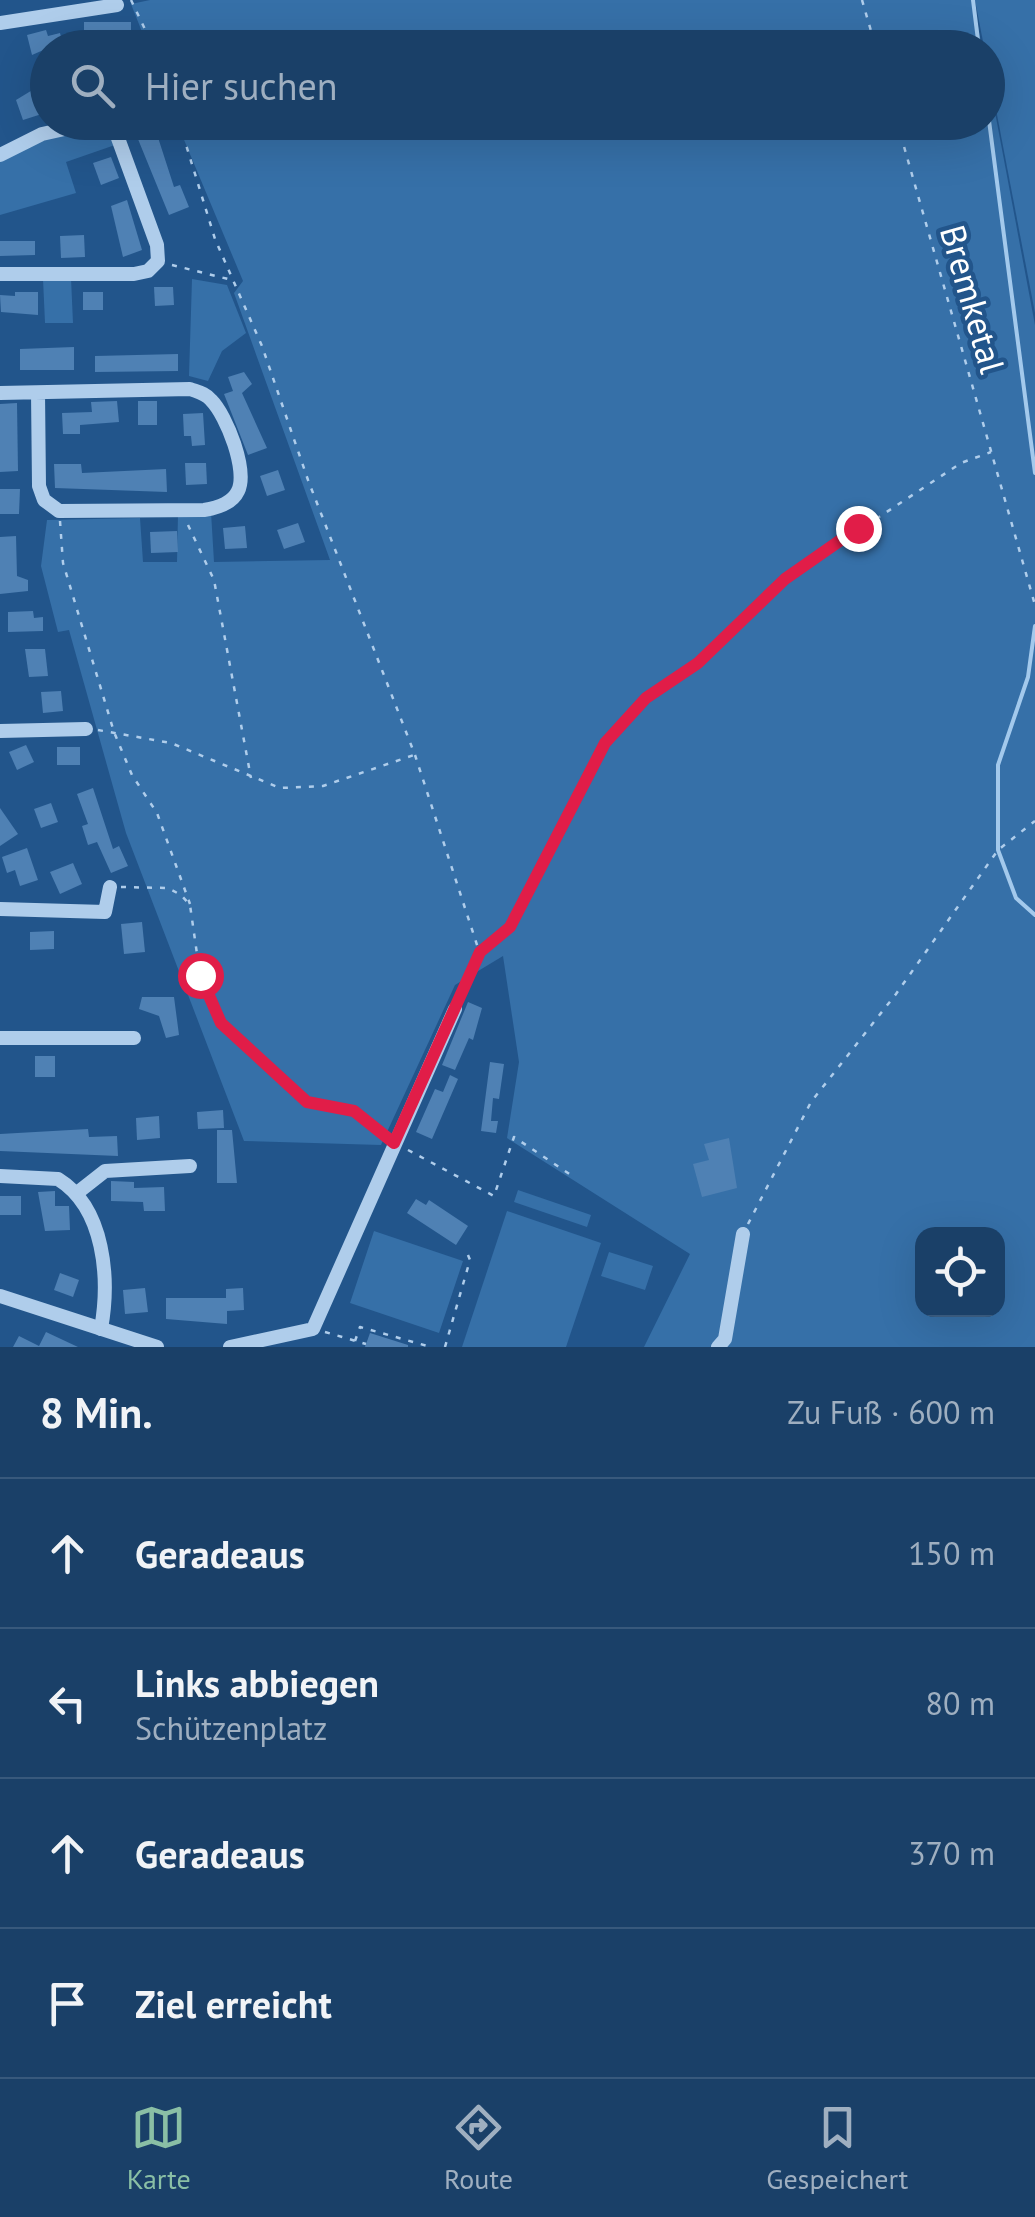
<!DOCTYPE html>
<html lang="de">
<head>
<meta charset="utf-8">
<style>
	:root { --surface:#1a4068; --page:#274b71; --text:#f1f3f6; --muted:#9fafc0; --line:#38597c; --accent:#8abfa5 }
	body { margin:0; font-family:"PT Sans",sans-serif; background:var(--page); color:var(--text) }
	.controls { position:absolute; right:30px; bottom:30px; display:grid; overflow:hidden; border-radius:20px; box-shadow:0 10px 40px #0002 }
	.controls button { width:90px; height:90px; display:grid; place-items:center; padding:0; border:0; border-bottom:2px solid var(--line); background:var(--surface); color:var(--text); font:50px sans-serif }
	.stop { position:absolute; width:30px; height:30px; margin:-22px; border:8px solid #e11d48; border-radius:50%; background:#fff }
	.stop.end { background:#e11d48; border-color:#fff; box-shadow:0 2px 10px #0008 }
	.list { margin:0; padding:0; list-style:none }
	h2 { display:flex; justify-content:space-between; align-items:center; height:130px; margin:0; padding:0 40px; font-size:42px }
	h2 small { font-size:32px; font-weight:400; color:var(--muted) }
	.list li { display:grid; grid-template-columns:65px 1fr auto; gap:30px; align-items:center; box-sizing:border-box; height:150px; padding:0 40px; border-top:2px solid var(--line) }
	.list b { display:block; font-size:38px; white-space:nowrap }
	.list p { margin:0; font-size:32px; white-space:nowrap; color:var(--muted) }
	.list em { font-size:32px; font-style:normal; color:var(--muted) }
	.icon { flex:none; width:55px; height:55px; fill:none; stroke:currentColor; stroke-width:2; stroke-linecap:round; stroke-linejoin:round }
	.map { position:relative; flex:none; width:1035px; height:1347px; overflow:hidden }
	.search { position:absolute; background:var(--surface); box-shadow:0 10px 40px #0002; left:30px; right:30px; top:30px; height:110px; display:flex; align-items:center; gap:25px; box-sizing:border-box; padding:0 35px; border-radius:55px; color:var(--muted); font-size:38px }
	.sheet { height:730px; background:var(--surface) }
	nav { display:flex; justify-content:space-around; align-items:center; box-sizing:border-box; height:140px; border-top:2px solid var(--line); background:var(--surface); font-size:28px; color:var(--muted) }
	nav a { display:grid; justify-items:center; gap:5px }
	nav .on { color:var(--accent) }
	.map>svg:first-child { display:block }
	.green { fill:#3670a8; fill-rule:evenodd }
	.lines { fill:none; stroke-linecap:round; stroke-linejoin:round }
	.stream { stroke:#a3c9ec; stroke-width:4 }
	.building { fill:#4f81b4 }
	.path { stroke:#afcdeb; stroke-width:2.5; stroke-dasharray:5 8; stroke-linecap:butt }
	.minor { stroke:#afcdeb; stroke-width:14 }
	.route { stroke:#e11d48; stroke-width:12 }
	.labels { text-anchor:middle; dominant-baseline:central; stroke-width:9; stroke-linejoin:round; paint-order:stroke }
	.street-label { font-size:35px; fill:#fff; stroke:#22558b }
</style>
</head>
<body>
<div class="map">
<svg width="1035" height="1347" viewBox="0 0 1035 1347">
	<rect width="100%" height="100%" fill="#22558b"/>
	<g class="green">
		<path d="M150,0H973L982,47H148L131,4Z"/>
		<path d="M975,0H1035V313Z"/>
		<path d="M988,75L1035,325V1347H644L690,1254L507,1138L519,1062L503,956L455,985L381,1145L244,1141L126,833L69,630L58,632L41,566L47,520L140,518L143,562H177L178,514L211,512L214,562L330,560L234,293L243,281L177,123L988,122ZM922,1234H998V1310H922Z"/>
		<path d="M100,126L109,130L115,145L66,162L76,193L0,215V160L48,138Z"/>
		<path d="M71,278L73,323H45L43,279Z"/>
		<path d="M192,279L227,285L246,333L222,351L208,381L189,376Z"/>
		<path d="M518,1190L591,1215L587,1227L514,1202Z"/>
		<path d="M507,1211L601,1243L566,1347H462Z"/>
		<path d="M374,1231L463,1261L439,1333L350,1303Z"/>
		<path d="M609,1252L653,1266L645,1290L601,1276Z"/>
	</g>
	<g class="lines">
		<g class="stream">
			<path d="M973,0L979,48"/>
			<path d="M988,113L1035,473"/>
			<path d="M1035,626L1028,677L998,765V850L1016,898L1035,915"/>
		</g>
	</g>
	<g class="building">
		<path d="M84,22H131V34H116V42H84Z"/>
		<path d="M46,30L48,36L60,33L64,48H48L32,55L27,35Z"/>
		<path d="M39,86L48,112L23,120L16,100Z"/>
		<path d="M131,122H153L174,187L180,185L189,207L169,215Z"/>
		<path d="M111,157L119,178L101,185L93,163Z"/>
		<path d="M127,200L142,250L123,257L111,206Z"/>
		<path d="M84,235L85,257L61,258L60,236Z"/>
		<path d="M0,241H35V255L0,256Z"/>
		<path d="M154,287H173L174,305L155,306Z"/>
		<path d="M15,292H38V315L1,312L0,295L15,296Z"/>
		<rect x="83" y="292" width="20" height="18"/>
		<path d="M74,347V370H20V349Z"/>
		<path d="M178,354V371L95,372V356Z"/>
		<path d="M244,372L252,384L242,393L267,448L248,455L224,394L233,391L228,377Z"/>
		<path d="M117,401L119,422L80,425V434H63L62,413L92,412L91,402Z"/>
		<rect x="138" y="401" width="19" height="24"/>
		<path d="M17,403L18,471L0,472V404Z"/>
		<path d="M203,413L205,445L192,446L191,436H184L183,414Z"/>
		<path d="M185,463H206L207,484L186,485Z"/>
		<path d="M54,464H81L82,473L166,469L167,492L55,488Z"/>
		<path d="M278,470L285,490L267,496L260,476Z"/>
		<path d="M0,489H20L19,514H0Z"/>
		<path d="M298,523L305,542L284,549L277,530Z"/>
		<path d="M245,526L247,548L225,549L223,528Z"/>
		<path d="M177,531L178,552L151,553L150,532Z"/>
		<path d="M16,536L17,576L28,580V591L0,594V537Z"/>
		<path d="M33,611L34,618L43,617V631L8,632V612Z"/>
		<path d="M25,649H45L48,676L29,677Z"/>
		<path d="M61,691L63,711L43,713L41,692Z"/>
		<path d="M26,745L34,762L17,770L9,752Z"/>
		<rect x="57" y="747" width="23" height="18"/>
		<path d="M93,788L113,849L119,846L128,866L111,873L97,842L88,845L82,826L88,824L77,794Z"/>
		<path d="M51,803L58,822L41,828L34,809Z"/>
		<path d="M0,808L18,834L0,846Z"/>
		<path d="M27,848L38,880L20,886L15,870L7,873L2,857Z"/>
		<path d="M73,863L82,884L60,894L50,872Z"/>
		<path d="M142,922L145,952L124,954L121,924Z"/>
		<path d="M54,931V949L30,950V932Z"/>
		<path d="M142,997H174L179,1035L166,1038L159,1016L139,1009Z"/>
		<path d="M468,1002L482,1008L473,1040L469,1038L455,1070L442,1065Z"/>
		<rect x="35" y="1056" width="20" height="21"/>
		<path d="M490,1062L504,1064L499,1099L493,1098L491,1121H498L496,1133L481,1131Z"/>
		<path d="M450,1075L458,1079L432,1139L416,1132L435,1089L443,1092Z"/>
		<path d="M223,1110L224,1128L198,1129L197,1112Z"/>
		<path d="M159,1116L160,1138L137,1140L136,1118Z"/>
		<path d="M88,1129L89,1137L117,1136L118,1156L0,1151V1134Z"/>
		<path d="M217,1130H232L237,1183H217Z"/>
		<path d="M729,1138L737,1188L702,1197L693,1164L709,1160L704,1144Z"/>
		<path d="M111,1181L134,1182V1188L164,1187L165,1211H144L143,1202L111,1201Z"/>
		<path d="M55,1191V1206H69L70,1230L45,1231L38,1192Z"/>
		<rect x="0" y="1196" width="21" height="19"/>
		<path d="M416,1199L426,1205L429,1200L468,1226L456,1245L407,1213Z"/>
		<path d="M60,1273L79,1280L73,1297L54,1290Z"/>
		<path d="M145,1288L148,1312L125,1314L123,1290Z"/>
		<path d="M243,1288L244,1310L227,1311V1324L166,1319V1298H226V1289Z"/>
		<path d="M46,1332L78,1347H13L19,1336L39,1346Z"/>
		<path d="M370,1333L408,1345V1347H365Z"/>
	</g>
	<g class="lines">
		<g class="path">
			<path d="M131,0L154,48"/>
			<path d="M862,0L876,48"/>
			<path d="M179,122L215,239L262,346L308,480L415,755L479,951"/>
			<path d="M897,122L1035,605"/>
			<path d="M172,265L232,280"/>
			<path d="M60,521L63,563L114,732L132,775L157,813L190,904"/>
			<path d="M188,525L214,580L251,778"/>
			<path d="M98,730L171,743L280,788L323,786L414,755"/>
			<path d="M121,887L168,888L181,895L190,905L200,975L221,1023L307,1102L355,1111L385,1135"/>
			<path d="M461,998L479,951L510,927L605,743L645,699L698,663L785,579L961,463L991,452"/>
			<path d="M408,1150L494,1196L514,1137L571,1175"/>
			<path d="M748,1224L811,1102L896,994L998,850L1035,821"/>
			<path d="M325,1332L366,1344"/>
			<path d="M355,1341L360,1327L431,1347"/>
			<path d="M445,1347L470,1260L466,1250"/>
		</g>
		<g class="minor">
			<path d="M0,23L117,5"/>
			<path d="M0,155L42,134L96,122"/>
			<path d="M0,274H134L148,271L158,261L157,245L115,130L106,122"/>
			<path d="M0,393L190,389C198,392 205,393 211,400C227,416 248,471 238,491C232,504 217,508 204,510L59,511L44,500L39,486L38,393"/>
			<path d="M0,731L86,729"/>
			<path d="M0,909L105,912L110,887"/>
			<path d="M0,1038H134"/>
			<path d="M0,1176L58,1179C105,1208 110,1279 101,1329"/>
			<path d="M77,1193L105,1171L190,1166"/>
			<path d="M0,1296L157,1347"/>
			<path d="M230,1347L313,1329L455,1009"/>
			<path d="M718,1347L725,1339L743,1234"/>
		</g>
	</g>
	<g class="lines">
		<path class="route" d="M200,975L221,1023L307,1102L354,1111L394,1143L480,952L510,927L605,743L646,698L698,663L785,579L858,528"/>
	</g>
	<g class="labels">
		<g class="street-label">
			<text transform="translate(973 299) rotate(74)">Bremketal</text>
		</g>
	</g>
</svg>
<div class="controls">
<button><svg class="icon" aria-label="locate" viewBox="0 0 24 24"><circle cx="12" cy="12" r="6"/><path d="M12 2v4M12 18v4M2 12h4M18 12h4"/></svg></button>
</div>
<div class="stop" style="left:200px;top:975px"></div>
<div class="stop end" style="left:858px;top:528px"></div>
<div class="search"><svg class="icon" aria-label="search" viewBox="0 0 24 24"><circle cx="10" cy="10" r="6"/><path d="M15 15l6 6"/></svg>Hier suchen</div>
</div>
<section class="sheet">
<h2>8 Min.<small>Zu Fuß · 600 m</small></h2>
<ul class="list">
<li><svg class="icon" aria-label="ahead" viewBox="0 0 24 24"><path d="M12 20V5M6 11l6-6 6 6"/></svg><div><b>Geradeaus</b></div><em>150 m</em></li>
<li><svg class="icon" aria-label="left" viewBox="0 0 24 24"><path d="M17 20v-9H6M10 6l-5 5 5 5"/></svg><div><b>Links abbiegen</b><p>Schützenplatz</p></div><em>80 m</em></li>
<li><svg class="icon" aria-label="ahead" viewBox="0 0 24 24"><path d="M12 20V5M6 11l6-6 6 6"/></svg><div><b>Geradeaus</b></div><em>370 m</em></li>
<li><svg class="icon" aria-label="arrive" viewBox="0 0 24 24"><path d="M6 21V4h12l-3 4 3 4H6"/></svg><div><b>Ziel erreicht</b></div></li>
</ul>
</section>
<nav>
<a class="on"><svg class="icon" aria-label="map" viewBox="0 0 24 24"><path d="M3 6l6-2 6 2 6-2v14l-6 2-6-2-6 2zM9 4v14M15 6v14"/></svg>Karte</a>
<a><svg class="icon" aria-label="directions" viewBox="0 0 24 24"><path d="M12 3l9 9-9 9-9-9zM9 14v-3h6M13 9l2 2-2 2"/></svg>Route</a>
<a><svg class="icon" aria-label="saved" viewBox="0 0 24 24"><path d="M7 4h10v16l-5-4-5 4z"/></svg>Gespeichert</a>
</nav>
</body>
</html>
